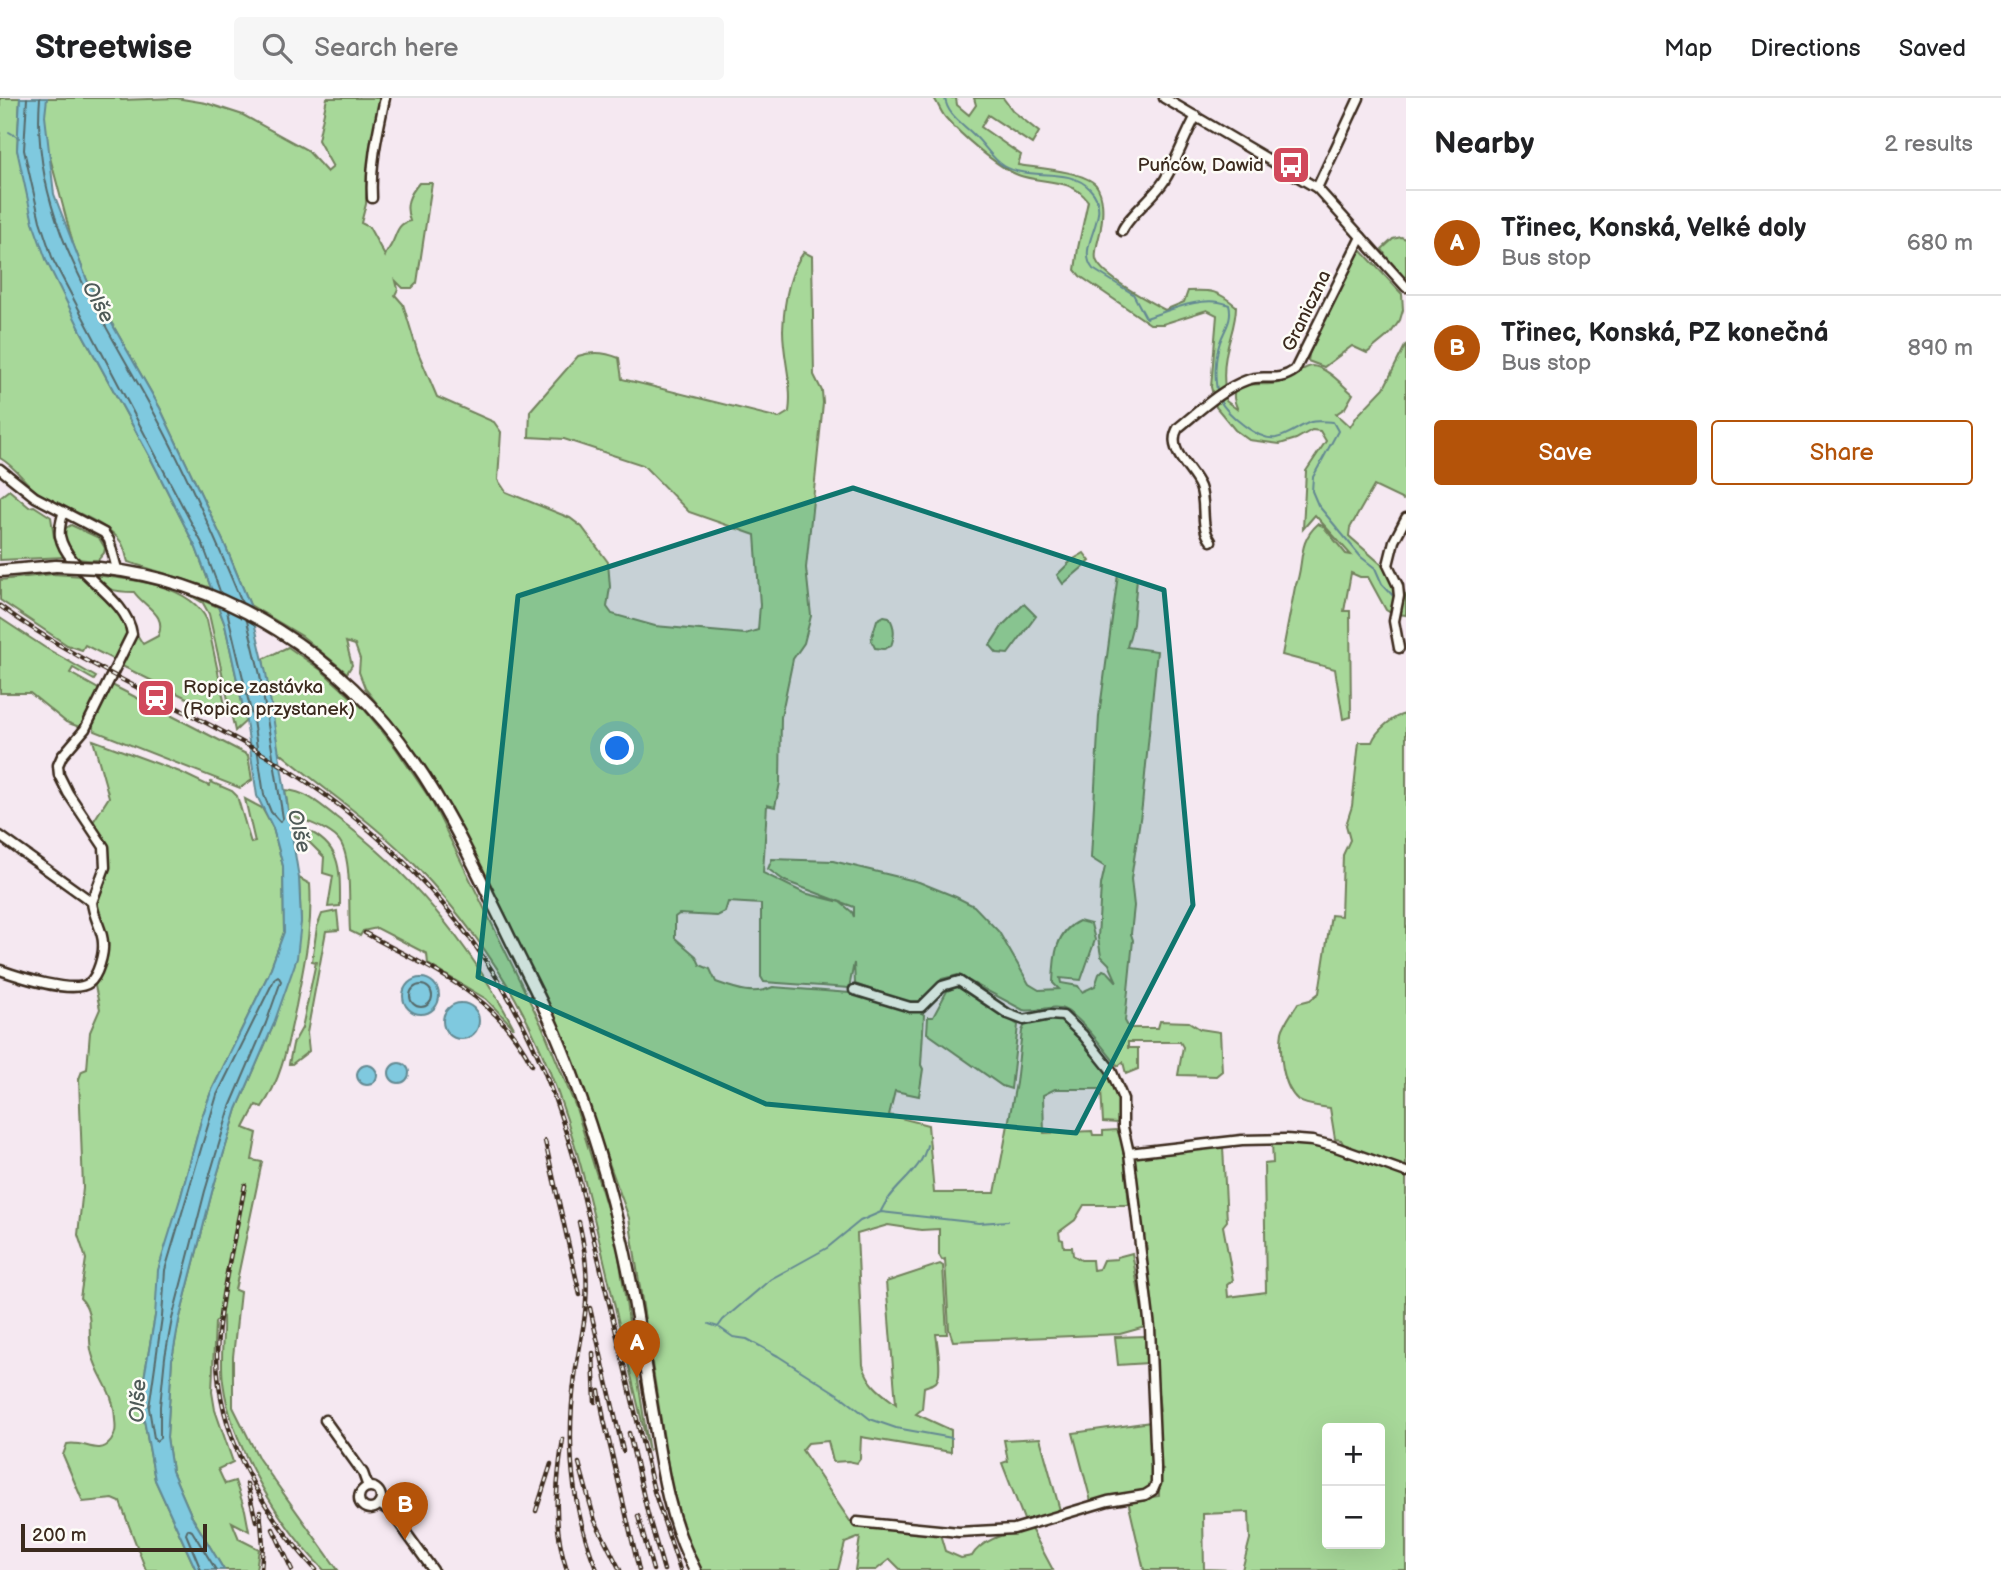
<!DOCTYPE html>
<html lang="en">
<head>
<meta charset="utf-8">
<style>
	:root { --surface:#fff; --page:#f6f6f6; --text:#202124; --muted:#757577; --line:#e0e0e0; --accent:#b45309 }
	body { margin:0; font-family:"Balsamiq Sans",sans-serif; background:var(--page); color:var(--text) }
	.controls { position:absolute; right:21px; bottom:21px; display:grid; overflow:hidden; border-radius:7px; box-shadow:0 7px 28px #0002 }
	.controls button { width:63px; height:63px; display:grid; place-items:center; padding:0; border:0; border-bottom:2px solid var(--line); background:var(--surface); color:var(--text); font:35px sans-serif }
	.scale { position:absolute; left:21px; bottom:18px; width:186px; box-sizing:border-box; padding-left:7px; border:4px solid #3b2a1e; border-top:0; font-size:19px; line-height:24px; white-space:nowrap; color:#3b2a1e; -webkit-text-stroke:5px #fdfcf7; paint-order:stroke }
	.you { position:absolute; left:618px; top:651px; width:24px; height:24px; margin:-18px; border:5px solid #fff; border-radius:50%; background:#1a73e8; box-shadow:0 0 0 10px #1a73e833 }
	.badge { display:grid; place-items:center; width:46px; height:46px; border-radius:50%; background:var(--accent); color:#fff; font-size:23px; font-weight:700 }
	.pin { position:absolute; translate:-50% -58px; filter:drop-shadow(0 2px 4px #0008) }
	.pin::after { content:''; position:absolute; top:37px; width:24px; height:21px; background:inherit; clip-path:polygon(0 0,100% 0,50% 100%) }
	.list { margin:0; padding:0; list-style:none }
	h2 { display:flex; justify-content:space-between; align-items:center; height:91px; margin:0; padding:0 28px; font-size:30px }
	h2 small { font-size:23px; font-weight:400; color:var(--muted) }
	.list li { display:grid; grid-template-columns:46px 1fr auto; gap:21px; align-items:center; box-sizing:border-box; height:105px; padding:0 28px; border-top:2px solid var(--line) }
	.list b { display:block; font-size:26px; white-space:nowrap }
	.list p { margin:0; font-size:23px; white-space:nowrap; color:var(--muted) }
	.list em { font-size:23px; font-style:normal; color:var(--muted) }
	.actions { display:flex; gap:14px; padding:21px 28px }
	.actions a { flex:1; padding:16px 0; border:2px solid var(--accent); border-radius:7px; text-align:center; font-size:24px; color:var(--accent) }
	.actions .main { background:var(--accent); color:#fff }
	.icon { flex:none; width:38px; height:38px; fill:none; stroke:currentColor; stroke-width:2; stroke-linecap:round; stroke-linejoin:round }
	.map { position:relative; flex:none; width:1406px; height:1472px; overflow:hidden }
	header { display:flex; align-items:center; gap:42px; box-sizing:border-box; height:98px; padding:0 35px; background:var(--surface); border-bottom:2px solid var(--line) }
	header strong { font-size:33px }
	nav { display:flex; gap:38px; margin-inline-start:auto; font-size:24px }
	.search { width:490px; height:63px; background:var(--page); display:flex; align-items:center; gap:18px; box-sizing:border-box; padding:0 24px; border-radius:7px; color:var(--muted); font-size:26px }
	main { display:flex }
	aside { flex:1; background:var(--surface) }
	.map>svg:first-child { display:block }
	.green { fill:#a7d899; stroke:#71815c; stroke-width:2; fill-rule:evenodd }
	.water { fill:#7fc9df; stroke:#648992; stroke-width:2 }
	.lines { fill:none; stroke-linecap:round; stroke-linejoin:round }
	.shore { stroke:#566a6b; stroke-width:2 }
	.stream { stroke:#648992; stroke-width:2 }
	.minor-casing { stroke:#3b2a1e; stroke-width:13 }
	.major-casing { stroke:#3b2a1e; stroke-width:15 }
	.minor { stroke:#fdfcf7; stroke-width:8 }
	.major { stroke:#fdfcf7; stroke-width:10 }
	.rail-casing { stroke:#3b2a1e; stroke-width:4.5 }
	.rail { stroke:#fdfcf7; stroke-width:2; stroke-dasharray:5; stroke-linecap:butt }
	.major-bridge-casing { stroke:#3b2a1e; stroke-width:15; stroke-linecap:butt }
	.major-bridge { stroke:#fdfcf7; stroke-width:10 }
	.marked { fill:#0f766e; fill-opacity:0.2; stroke:#0f766e; stroke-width:5; stroke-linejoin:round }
	.labels { text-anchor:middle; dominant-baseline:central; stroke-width:5; stroke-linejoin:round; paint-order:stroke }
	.poi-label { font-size:19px; fill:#3b2a1e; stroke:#fdfcf7; text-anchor:end }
	.street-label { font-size:19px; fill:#3b2a1e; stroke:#fdfcf7 }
	.water-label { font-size:21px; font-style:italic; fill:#4f5a58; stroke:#fdfcf7 }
</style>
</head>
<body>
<header>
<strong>Streetwise</strong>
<div class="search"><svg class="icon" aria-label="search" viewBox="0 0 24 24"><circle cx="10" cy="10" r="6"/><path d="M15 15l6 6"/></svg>Search here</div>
<nav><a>Map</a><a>Directions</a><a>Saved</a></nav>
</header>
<main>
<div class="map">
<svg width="1406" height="1472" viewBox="0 0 1406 1472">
	<rect width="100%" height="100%" fill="#f5e8f1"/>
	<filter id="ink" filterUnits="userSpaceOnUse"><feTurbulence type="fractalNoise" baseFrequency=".0143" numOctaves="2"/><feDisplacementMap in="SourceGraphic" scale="14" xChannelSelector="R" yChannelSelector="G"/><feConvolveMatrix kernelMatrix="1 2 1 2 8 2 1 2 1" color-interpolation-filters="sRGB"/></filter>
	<g filter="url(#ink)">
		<g class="green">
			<path d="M0,0H20L17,52L81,233L151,361L196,450L211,490L128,464C126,458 125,450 121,444C106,422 60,410 36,393C23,383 17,370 0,360Z"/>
			<path d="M42,0H120L121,2L176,0L206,5L243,17L307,52L327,74L333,69L318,42L327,0H381L367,78L366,106L361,125L369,129L385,158C386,154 389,151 391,147C397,137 396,126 410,123C404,107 409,97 419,85H432L417,185L412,190H403L396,183L398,191L395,197L403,206L417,252L437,299L494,324L501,334L498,382L506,394L570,420L582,429L608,464L610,489L607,509L612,516L655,528L745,536L758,532L760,507L755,437L689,414L643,367L564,341L529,339L530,313L578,258C592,253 605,254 619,260L622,281L779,320L789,314C793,286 783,260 783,232C784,206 788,175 804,154L812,158L814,277L822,293L823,305L806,470L811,518L804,545L793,561L781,619L780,685L775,709L767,707L763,775L804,795L840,804L852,814L854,819V809L785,783L768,771L772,761L833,763L919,784L956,799L974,808L999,834L1029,886L1039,892L1059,891L1053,885C1054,862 1054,834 1079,823L1091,826L1095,842L1081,882L1060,880L1061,885L1078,888L1082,894L1095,888L1099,876L1103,872L1108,874L1117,884L1109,866L1101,858L1098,840L1101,787L1105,769L1091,760L1099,618L1118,476L1137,480L1133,526L1127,549L1157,553L1142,708L1131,781L1134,808L1131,836L1133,842L1125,923L1129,930H1158L1160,923L1189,924L1200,931L1220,934L1222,973L1216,978L1178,977L1183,949L1180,944H1128V950H1138V971L1126,976L1123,964L1118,968C1106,954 1078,914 1060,910C1048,907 1036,915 1023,912L958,877L942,881L920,903H902L855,886L854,865L849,890L764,884L761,879V806L728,804L725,814L717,818L679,816L675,819V840L696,858L700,867L710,871L716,884C736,891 753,898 773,889L850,895L921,914L924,917L921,967L923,971L919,998L895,993L889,1017L928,1027L934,1095H995L1016,985L1022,933L1026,924L1056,919L1070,926L1107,970L1119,995L1120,1023L1118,1025L1103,1024L1101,991H1055L1043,997L1044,1035L1092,1033L1093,1037H1103V1033L1117,1032L1123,1047L1129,1107H1084L1075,1122L1059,1134L1060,1141L1063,1142L1064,1149H1072L1073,1157L1081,1162H1092L1093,1172L1099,1171L1103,1162L1117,1161V1159L1132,1155L1145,1229L1120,1236L953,1243L949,1231L945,1161L942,1162L939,1157V1131L921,1132L888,1127L857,1136L863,1267C869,1287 880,1294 896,1306L886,1184L940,1166L943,1168L947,1236H936C937,1245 943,1277 936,1284C933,1287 928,1287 924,1289L922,1311L916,1316L951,1332V1354L861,1339L860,1361L857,1365L848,1363L833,1364L828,1343L808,1345L802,1352L850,1423L857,1428L940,1436L945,1453L961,1460L972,1458C982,1440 1011,1435 1030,1429L1053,1472H901L890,1461L876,1472H855L860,1439L845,1445L838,1472H700L675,1411L629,1120L570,958L508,822L456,722L411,649L365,590L359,574L360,561L355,547L346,544L352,567L347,575L302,538L250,507L225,447L160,310L87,182L73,146L39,18Z"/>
			<path d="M934,0H956L957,7L969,17L976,7L974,0H1003L1013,13L1039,34L1032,46L988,17L981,29L1021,57L1018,67C1037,70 1084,73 1096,87C1104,97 1103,117 1101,129C1100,139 1094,152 1096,161C1100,177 1150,204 1165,212L1184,204L1188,193C1211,192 1217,192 1236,208C1236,226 1229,240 1226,257C1223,272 1224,288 1226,303L1238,312C1221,276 1260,290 1278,285C1288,282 1305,268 1312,268C1327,269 1342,287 1353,296L1345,310L1336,316L1350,329L1357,318L1384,290L1406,246V397L1403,402L1374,388L1350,430L1349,438L1381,466L1393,484L1406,498V517L1391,515L1386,512L1368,479H1360L1351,475L1344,513H1350L1351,619L1343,621L1335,571L1282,557L1295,489C1305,468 1296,445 1318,426L1323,428L1346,456L1351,457L1315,417L1303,431L1306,373L1326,343L1320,333L1312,332L1296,341L1280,346L1249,342L1235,332L1216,309L1211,289L1217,217L1207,212L1163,226H1150L1080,178L1075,172L1078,150L1088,103C1071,79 1042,86 1018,77C997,69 960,36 945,19C941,14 938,6 934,0Z"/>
			<path d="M1401,139L1406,141V182L1387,160L1382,151L1393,141Z"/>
			<path d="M1361,152L1402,196L1403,212L1400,222L1390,236L1367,255L1352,248L1324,269L1308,263L1311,245L1356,155Z"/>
			<path d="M9,392L29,409L34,408L51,419L54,439L66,459L0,462V399Z"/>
			<path d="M71,427L99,440L105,450L104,455L98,462C93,462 85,463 80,461C70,457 64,441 64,431Z"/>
			<path d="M1084,455L1090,463L1063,486L1057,477L1072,462Z"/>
			<path d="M53,476L83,478C98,496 121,511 128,534L114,562L85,547L82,552L67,547L0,502V482Z"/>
			<path d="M92,477C128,481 189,485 207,522L226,612L221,617L120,567L134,532L143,546L158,538C168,516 144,509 134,494C112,494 108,492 92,477Z"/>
			<path d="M188,496L218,509L225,527L246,623L235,633L209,516L203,505Z"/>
			<path d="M1024,506L1036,518L1008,556L997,555L990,547L1003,527Z"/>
			<path d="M884,518L889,519C895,529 895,537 891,548L884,551L875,550L871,542L877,522Z"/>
			<path d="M0,520L44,549L96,579L94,582L73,570L70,575L100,592L82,630L66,624L30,595H0Z"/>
			<path d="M288,549L321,572L364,611L395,649L432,704L543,930L575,1007L616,1139L649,1354C633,1288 618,1223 603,1158C586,1085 569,1014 538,946C509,880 465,820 416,768C374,724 324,692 278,653L263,561Z"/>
			<path d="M110,586L248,657L252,682L240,690L95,633L91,626Z"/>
			<path d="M1406,616V1072L1345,1049L1341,1042L1335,1041L1330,1010C1320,1008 1306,1008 1298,1002C1282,988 1279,954 1282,934C1284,925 1293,914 1298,905L1310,902L1319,895L1331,817L1341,818L1343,757L1350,742L1346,727L1352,708L1359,644H1372C1376,633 1394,617 1406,616Z"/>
			<path d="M93,642L180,674L209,688L211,684L232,693L237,698L251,745L255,744L245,701L262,710L273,730L283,768L284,834L269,875L211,994L202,1019L181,1098L155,1218L143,1286L142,1311L155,1382L196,1472H146L120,1404L113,1401L83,1404L63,1357L67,1346C84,1342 99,1359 111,1343C116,1336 116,1330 115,1322C114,1292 99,1282 92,1256C86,1237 96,1215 80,1200L86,1161L78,1137L83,1090L79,981L82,973L87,971L90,934L100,911L95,888L103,860L95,817V798L107,749L93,724L109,699Z"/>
			<path d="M285,692C306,693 321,707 336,719C412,775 470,847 514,930L486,901L428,866L427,856L377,830L363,833L360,838L350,833C348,810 353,757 338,741C326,729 304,723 289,716Z"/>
			<path d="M305,731C342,748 340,771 340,808L328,809L333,778L323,775L324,759L305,740Z"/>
			<path d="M299,780L310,786C313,829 304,866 296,908C288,943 283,979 262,1009L256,1007L244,1030L257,1035L252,1062L262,1064L235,1192L240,1194L233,1259V1309L259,1361L338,1472H324C279,1427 231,1347 223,1284C220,1262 224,1240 223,1219L215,1224L212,1294L215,1312L233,1364L218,1371L225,1386L235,1383L245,1412L249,1433L232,1424L239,1441L259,1451L256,1472H224L192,1419L172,1373L167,1339L172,1261L179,1223L212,1094L237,1011L273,928L301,824Z"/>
			<path d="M337,813L339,832L326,833L307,935L309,953L292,966H289L293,946L302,930L316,864L312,863L317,829L322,816Z"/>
			<path d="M957,889L1018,927L1011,991L1002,988L927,935L928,919H933L947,893Z"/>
			<path d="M1295,1044L1323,1047L1406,1077V1472H1242L1250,1441L1249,1414L1203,1416L1204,1471L1232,1472H1144L1128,1403L1159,1398V1374L1163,1372L1160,1368L1158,1315L1160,1312L1142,1154L1147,1151L1146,1146L1142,1144L1133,1062L1135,1058L1223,1049L1227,1123L1223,1128L1233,1182L1227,1187L1228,1199L1266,1194L1264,1066L1273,1065L1272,1045ZM1327,1330H1380V1446H1327Z"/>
			<path d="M1146,1238L1148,1265L1118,1267L1115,1239Z"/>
			<path d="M1151,1324L1154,1382L1149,1392L1092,1407L1073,1335Z"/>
			<path d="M1040,1340L1061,1416L1025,1424L1002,1365L1008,1363L1004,1342Z"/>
		</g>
		<g class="water">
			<path d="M20,0H47L45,18L54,96L87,182L160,310L225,447L250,507L266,575L299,780L301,824L297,860L273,928L237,1011L212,1094L179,1223L172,1261L167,1339L172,1373L192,1419L224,1472H196L155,1382L142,1311L143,1286L155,1218L158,1172L181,1098L202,1019L211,994L269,875L284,834L283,768L273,730L257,698L246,623L225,527L196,450L151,361L81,233L47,164L33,125L17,52Z"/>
			<circle cx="421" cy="898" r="18"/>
			<circle cx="461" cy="923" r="18"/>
			<circle cx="399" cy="975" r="10"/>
			<circle cx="367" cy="977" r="10"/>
		</g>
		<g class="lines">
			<g class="shore">
				<path d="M27,0L24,52L40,123L53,162L203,447L221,496"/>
				<path d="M40,0C30,119 99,212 152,311C186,373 215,440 242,505"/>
				<path d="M227,513L253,622L264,697L271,714L280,724L283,720L260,577L247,523"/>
				<path d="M278,878L281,883L266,925L230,1009L205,1093L172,1221L165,1259L160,1308V1340L156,1343L154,1340L149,1310L162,1219L165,1172L217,997L275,880Z"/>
				<circle cx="421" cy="898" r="11"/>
				<path d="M201,1472L186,1436L188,1431L192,1433L216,1472"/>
			</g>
			<g class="stream">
				<path d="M945,0C947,17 963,26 974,37C984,46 992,61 1004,68C1029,83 1069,68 1090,91C1115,117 1074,147 1093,171L1133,196L1146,220C1170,212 1205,196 1229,207C1233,222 1225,230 1220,244C1215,259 1214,281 1218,296"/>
				<path d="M9,34L19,40"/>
				<path d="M1219,301C1227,316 1258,343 1276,340C1290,337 1299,328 1311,324C1317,322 1327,324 1333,324L1338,333L1313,379L1312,393L1318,407L1361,459L1375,470L1382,486L1396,501"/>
				<path d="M881,1113C892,1088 922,1074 927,1047"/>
				<path d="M709,1226L718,1229L723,1222L771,1181L827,1150L860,1123L881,1114L979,1125L1008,1123"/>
				<path d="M720,1230L733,1239L747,1241L778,1258L842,1299L870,1321L896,1330L952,1340"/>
			</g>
			<defs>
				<g id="minor">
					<path d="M1164,0L1317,90L1406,189"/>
					<path d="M1317,90L1359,0"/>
					<path d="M372,100C370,67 378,33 385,0"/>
					<path d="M1122,133C1129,117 1153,100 1164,83C1177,62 1184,40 1196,18"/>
					<path d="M0,371L35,399L104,435L109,442L117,471"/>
					<path d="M1211,443C1199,428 1207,407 1200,389C1192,370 1165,352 1178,330C1199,313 1222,291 1247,282C1265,275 1276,286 1295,272L1361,139"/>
					<path d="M1399,550L1394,523L1399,498L1398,488L1388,467L1394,443L1406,420"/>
					<path d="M0,738L92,804L105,769L104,749L68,695L59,677L58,667L62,658L85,631L132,536C127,498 67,474 60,438C59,431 61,423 63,416"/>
					<path d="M0,872C17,878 74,897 89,885C98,878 104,856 103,845C103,832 93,819 92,804"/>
					<path d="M854,892L910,909H921L942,888L959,883L1008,916L1024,922L1050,917L1063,918L1083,937L1111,972L1123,1001V1029L1129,1055"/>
					<path d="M325,1322L363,1375L368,1389"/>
					<circle cx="370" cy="1400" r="11"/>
					<path d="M379,1406L392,1415L433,1472"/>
					<path d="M857,1424L959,1434L1014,1431L1108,1403L1145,1397L1153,1392L1156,1385V1369L1150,1230L1129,1055L1242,1042L1286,1041L1312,1043L1333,1048L1406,1074"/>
				</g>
				<g id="major">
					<path d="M99,470C226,483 343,558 414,663C450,715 476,772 504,828C520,862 538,895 553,929C581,994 603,1063 619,1131C635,1194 643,1259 654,1322C662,1374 670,1425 695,1472"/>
					<path d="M0,473L56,468"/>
				</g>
			</defs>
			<use href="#minor" class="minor-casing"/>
			<use href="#major" class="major-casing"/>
			<use href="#minor" class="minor"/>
			<use href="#major" class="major"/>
			<defs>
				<g id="rail">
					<path d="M0,508C75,563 160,599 240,643C367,712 472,815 533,947C551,986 564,1026 576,1067L654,1393L680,1472"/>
					<path d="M365,835C431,872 496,895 532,967"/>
					<path d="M545,1043L580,1197"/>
					<path d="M245,1087C235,1142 218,1202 217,1257C217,1337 263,1415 316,1472"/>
					<path d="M579,1124C585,1150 588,1177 586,1204C585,1228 578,1253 575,1278C566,1344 571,1410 597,1472"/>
					<path d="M590,1210L623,1353"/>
					<path d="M593,1255L595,1304"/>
					<path d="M599,1293L604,1322L639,1472"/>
					<path d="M629,1335L648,1417L664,1472"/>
					<path d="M563,1341C556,1387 552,1427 567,1472"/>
					<path d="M579,1365L595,1423L620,1472"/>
					<path d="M247,1386L256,1423"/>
					<path d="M260,1413L263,1447L261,1472"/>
					<path d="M536,1413L551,1366"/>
					<path d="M638,1418L653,1472"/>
					<path d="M273,1431L292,1472"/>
				</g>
			</defs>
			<use href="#rail" class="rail-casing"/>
			<use href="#rail" class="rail"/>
			<defs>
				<path id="major-bridge" d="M56,468L99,470"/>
			</defs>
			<use href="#major-bridge" class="major-bridge-casing"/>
			<use href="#major-bridge" class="major-bridge"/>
		</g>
	</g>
	<path class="marked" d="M853,390L1164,492L1193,807L1076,1035L766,1006L478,879L518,498Z"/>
	<defs>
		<symbol id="bus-square" viewBox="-11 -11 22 22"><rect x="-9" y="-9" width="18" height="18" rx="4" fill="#d1495b" stroke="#fdfcf7"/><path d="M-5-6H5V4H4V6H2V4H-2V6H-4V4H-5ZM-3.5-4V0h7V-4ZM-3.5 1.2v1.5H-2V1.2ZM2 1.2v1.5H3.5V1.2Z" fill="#fff"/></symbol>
		<symbol id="station-square" viewBox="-11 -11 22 22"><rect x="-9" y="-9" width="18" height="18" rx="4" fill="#d1495b" stroke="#fdfcf7"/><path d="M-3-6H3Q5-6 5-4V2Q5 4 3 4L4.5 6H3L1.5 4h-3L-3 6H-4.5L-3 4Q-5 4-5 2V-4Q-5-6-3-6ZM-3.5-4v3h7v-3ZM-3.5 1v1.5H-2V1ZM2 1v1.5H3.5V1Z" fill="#fff"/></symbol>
	</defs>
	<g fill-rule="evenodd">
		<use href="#bus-square" x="1269" y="45" width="44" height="44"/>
		<use href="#station-square" x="134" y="578" width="44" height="44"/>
	</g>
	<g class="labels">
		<g class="poi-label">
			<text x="1264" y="67">Puńców, Dawid</text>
			<text x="183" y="589" text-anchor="start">Ropice zastávka<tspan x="183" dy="22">(Ropica przystanek)</tspan></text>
		</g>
		<g class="street-label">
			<text transform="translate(1307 213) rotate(-64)">Graniczna</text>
		</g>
		<g class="water-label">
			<text transform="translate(98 204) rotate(61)">Olše</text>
			<text transform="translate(299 733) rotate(76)">Olše</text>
			<text transform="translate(138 1303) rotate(-87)">Olše</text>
		</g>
	</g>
</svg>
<div class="controls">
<button>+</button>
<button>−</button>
</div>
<div class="scale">200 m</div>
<div class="you"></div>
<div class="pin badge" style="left:637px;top:1280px">A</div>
<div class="pin badge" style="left:405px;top:1442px">B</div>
</div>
<aside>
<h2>Nearby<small>2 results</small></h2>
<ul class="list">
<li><span class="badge">A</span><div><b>Třinec, Konská, Velké doly</b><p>Bus stop</p></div><em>680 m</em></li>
<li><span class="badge">B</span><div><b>Třinec, Konská, PZ konečná</b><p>Bus stop</p></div><em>890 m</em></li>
</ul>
<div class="actions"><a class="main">Save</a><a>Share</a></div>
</aside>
</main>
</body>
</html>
